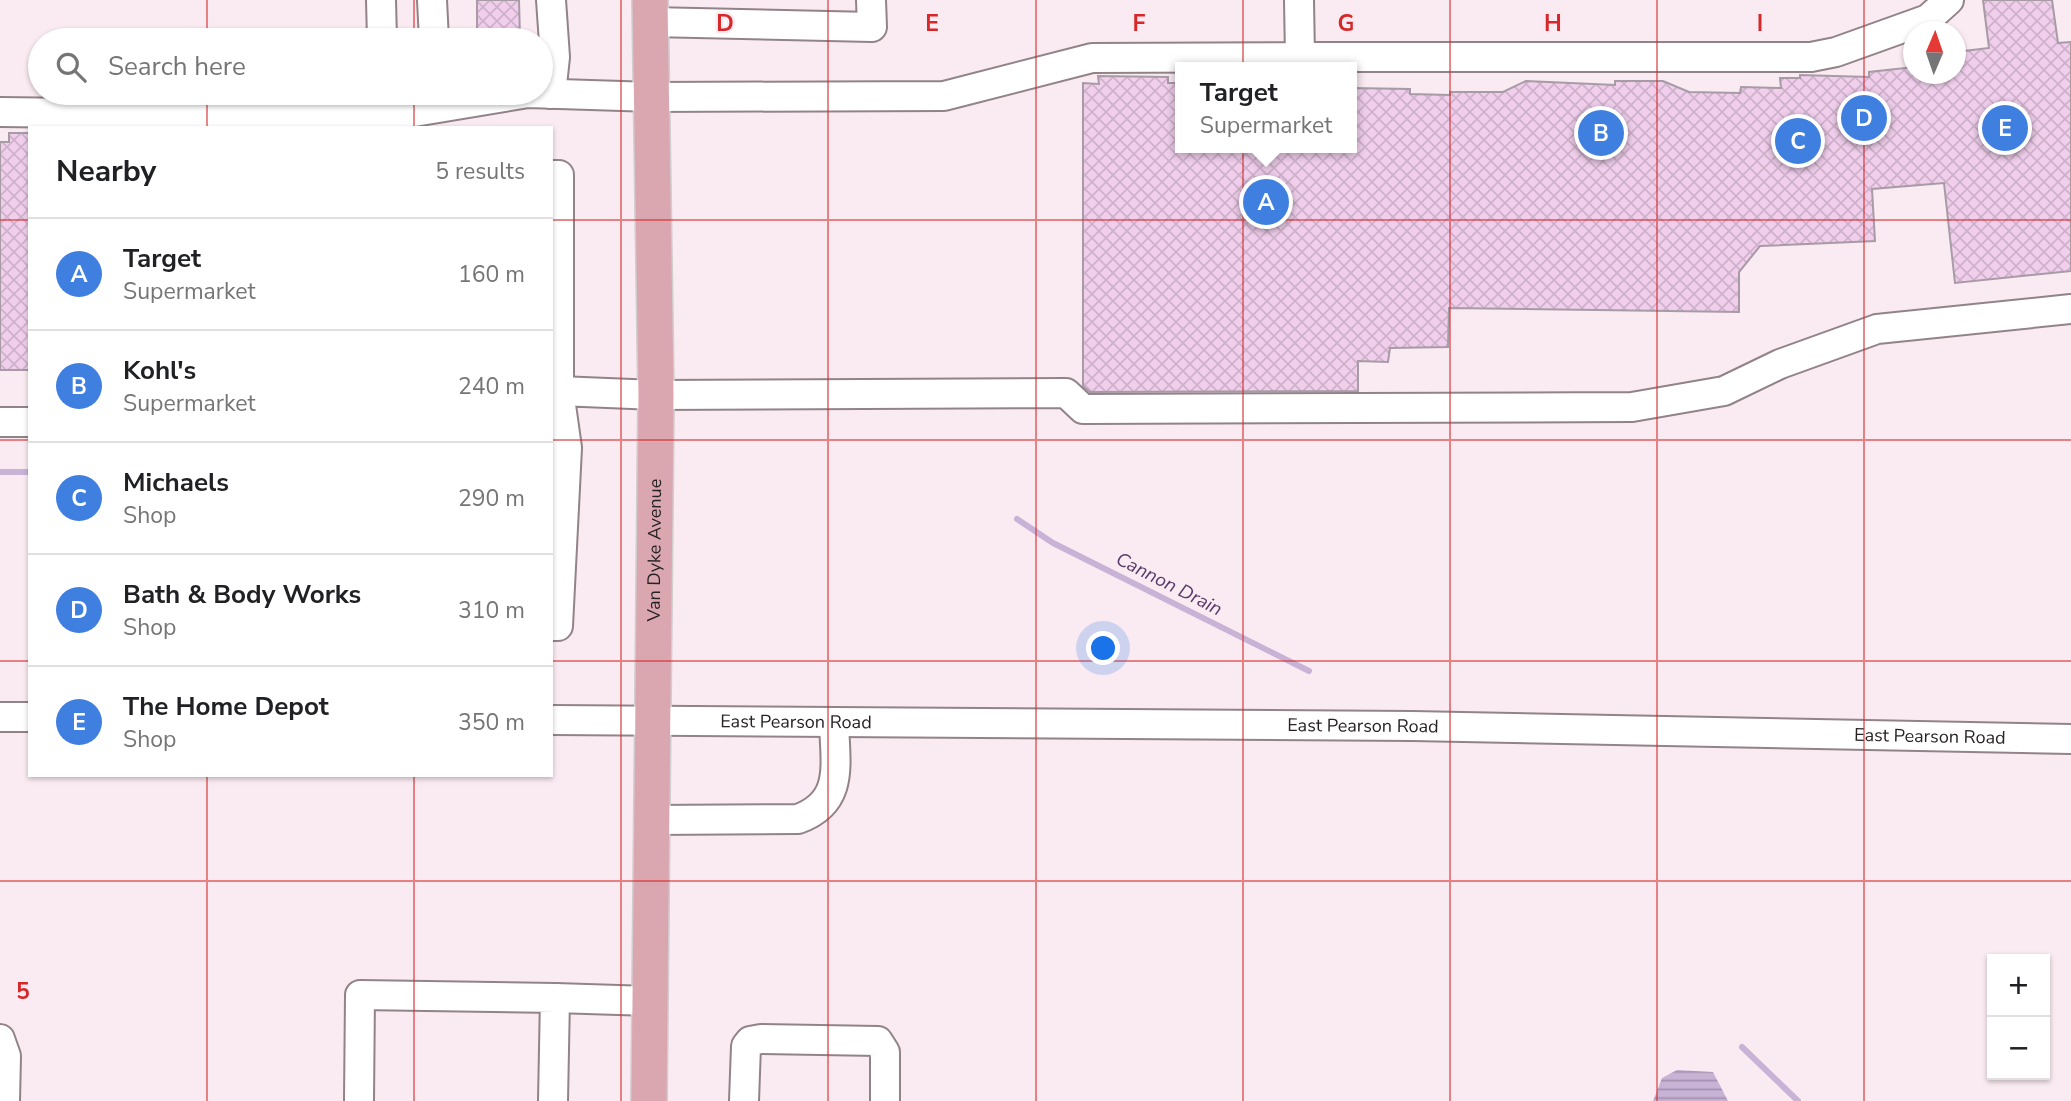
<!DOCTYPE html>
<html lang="en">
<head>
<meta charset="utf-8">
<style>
	:root { --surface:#fff; --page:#f6f6f6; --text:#202124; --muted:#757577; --line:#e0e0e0; --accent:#1a73e8 }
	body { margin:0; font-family:"Nunito Sans",sans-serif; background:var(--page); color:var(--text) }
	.controls { position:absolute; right:21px; bottom:21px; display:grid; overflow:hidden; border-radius:0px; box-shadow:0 2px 5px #0004 }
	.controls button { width:63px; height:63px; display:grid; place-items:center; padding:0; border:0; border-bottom:2px solid var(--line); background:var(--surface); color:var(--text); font:35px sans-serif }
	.compass { position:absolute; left:1903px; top:21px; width:63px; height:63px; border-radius:50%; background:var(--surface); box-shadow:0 2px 5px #0004; rotate:2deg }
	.you { position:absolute; left:1104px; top:649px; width:24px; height:24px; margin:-18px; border:5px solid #fff; border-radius:50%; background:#1a73e8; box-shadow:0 0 0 10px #1a73e833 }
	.badge { display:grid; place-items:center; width:46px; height:46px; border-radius:50%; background:var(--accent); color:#fff; font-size:23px; font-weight:700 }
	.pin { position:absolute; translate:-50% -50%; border:4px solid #fff; box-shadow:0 2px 7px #0006 }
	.popup { position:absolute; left:1175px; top:62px; width:182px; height:91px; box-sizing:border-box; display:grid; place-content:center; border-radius:0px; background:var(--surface); filter:drop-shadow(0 2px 5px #0005); font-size:23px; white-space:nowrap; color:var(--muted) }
	.popup b { font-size:26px; color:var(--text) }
	.popup::after { content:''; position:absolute; left:50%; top:100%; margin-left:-14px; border:14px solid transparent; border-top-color:var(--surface) }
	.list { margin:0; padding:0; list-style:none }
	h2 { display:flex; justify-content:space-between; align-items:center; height:91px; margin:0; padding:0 28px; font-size:30px }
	h2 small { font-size:23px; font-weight:400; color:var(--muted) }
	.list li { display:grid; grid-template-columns:46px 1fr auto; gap:21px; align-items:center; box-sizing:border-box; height:112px; padding:0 28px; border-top:2px solid var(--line) }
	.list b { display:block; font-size:26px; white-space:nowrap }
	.list p { margin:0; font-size:23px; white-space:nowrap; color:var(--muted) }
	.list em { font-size:23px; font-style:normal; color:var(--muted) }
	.icon { flex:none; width:38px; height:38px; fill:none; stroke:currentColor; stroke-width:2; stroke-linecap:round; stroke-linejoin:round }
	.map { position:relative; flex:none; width:2071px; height:1101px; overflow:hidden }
	.search { position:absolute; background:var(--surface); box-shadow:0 2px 5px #0004; left:28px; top:28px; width:525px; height:77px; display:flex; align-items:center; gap:18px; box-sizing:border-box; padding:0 24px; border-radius:38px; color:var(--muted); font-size:26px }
	.panel { position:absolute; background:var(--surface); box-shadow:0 2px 5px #0004; left:28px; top:126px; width:525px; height:651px; border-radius:0px }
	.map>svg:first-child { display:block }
	.water { fill:url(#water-rules) }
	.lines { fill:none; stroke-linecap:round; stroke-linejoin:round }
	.stream { stroke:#c8b3d7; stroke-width:6 }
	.building { fill:url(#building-cross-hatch); stroke:#a79ba5; stroke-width:2 }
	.minor-casing { stroke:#928389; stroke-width:32 }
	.major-casing { stroke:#d0cecf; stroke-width:38 }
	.minor { stroke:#fff; stroke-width:28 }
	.major { stroke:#daa7b0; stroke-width:35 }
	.grid { fill:none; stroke:#d62828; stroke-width:2; stroke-opacity:0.55 }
	.labels { text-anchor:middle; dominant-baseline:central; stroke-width:5; stroke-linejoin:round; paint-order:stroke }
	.street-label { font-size:18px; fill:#282225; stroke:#faeaf1 }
	.water-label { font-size:19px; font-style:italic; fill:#563a6a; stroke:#faeaf1 }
	.grid-label { font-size:23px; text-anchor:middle; font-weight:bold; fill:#d62828; stroke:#faeaf1; stroke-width:5; stroke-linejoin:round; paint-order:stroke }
</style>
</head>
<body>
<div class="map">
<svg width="2071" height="1101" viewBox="0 0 2071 1101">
	<defs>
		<pattern id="water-rules" width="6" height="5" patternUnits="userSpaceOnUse" patternTransform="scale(1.75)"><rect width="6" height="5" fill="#c8b3d7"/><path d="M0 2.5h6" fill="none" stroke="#a291ae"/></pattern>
		<pattern id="building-cross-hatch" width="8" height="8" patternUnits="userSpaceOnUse" patternTransform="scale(1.75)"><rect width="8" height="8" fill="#f0ceec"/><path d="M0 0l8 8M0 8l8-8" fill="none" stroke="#ceb1ca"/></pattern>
	</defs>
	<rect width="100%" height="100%" fill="#faeaf1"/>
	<path class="water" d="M1677,1070L1713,1072L1728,1101H1653L1662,1078Z"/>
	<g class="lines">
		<g class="stream">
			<path d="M0,472H30"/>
			<path d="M1017,519L1053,543L1309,671"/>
			<path d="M1742,1047L1798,1101"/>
		</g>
	</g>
	<g class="building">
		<path d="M477,0H519L520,38L477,39Z"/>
		<path d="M1983,0H2052L2058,43L2071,42V271L1955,283L1944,183L1872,189L1875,241L1760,246L1739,272V312L1449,308L1448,347L1390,348L1388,362L1358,361V391L1090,392L1083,386V83L1099,84L1098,76L1168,77V83H1180V148H1352V88L1410,89V94L1450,95V92H1503L1526,81L1615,85V81H1663L1689,92L1740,93L1741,87L1781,88L1780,78H1800V75L1869,77V72L1914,67V74H1956V52L1989,48Z"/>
		<path d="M9,133H30V370H0V142H9Z"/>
	</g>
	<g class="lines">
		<defs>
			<g id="minor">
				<path d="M381,0L382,40"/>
				<path d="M432,0L434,40"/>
				<path d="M651,22L872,27L871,0"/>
				<path d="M1300,57H1811L1836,52L1928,19L1949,0"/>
				<path d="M383,93L384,128"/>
				<path d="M551,94L555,57L551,0"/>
				<path d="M0,112L384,117L528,93L653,97L944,96L1092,58L1300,57L1299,0"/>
				<path d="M551,175H559V391L551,392"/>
				<path d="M0,422H30"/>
				<path d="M551,626H558L567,448L559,391L656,395L1066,393L1083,409L1632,407L1724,391L1780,364L1877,329L2071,309"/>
				<path d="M0,717H30"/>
				<path id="s1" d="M551,720L1412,726L2071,739"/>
				<path d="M652,820L798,819C845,802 835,764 834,722"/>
				<path d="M555,998L650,1001"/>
				<path d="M0,1039L6,1056L5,1101"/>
				<path d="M359,1101L360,995L555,998L553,1101"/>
				<path d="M744,1101L746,1046L750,1041L761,1039L878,1041L885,1052V1101"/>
			</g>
			<g id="major">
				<path id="s2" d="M649,1101L656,395L650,0"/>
			</g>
		</defs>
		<use href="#minor" class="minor-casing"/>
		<use href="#major" class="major-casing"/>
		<use href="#minor" class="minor"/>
		<use href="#major" class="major"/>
	</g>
	<path class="grid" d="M207,0V40M414,0V40M621,0V1101M828,0V1101M1036,0V1101M1243,0V1101M1450,0V1101M1657,0V1101M1864,0V1101M207,93V128M414,93V128M0,220H30M551,220H2071M0,440H30M551,440H2071M0,661H30M551,661H2071M207,775V1101M414,775V1101M0,881H2071"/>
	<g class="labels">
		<g class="street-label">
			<text stroke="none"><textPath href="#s2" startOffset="551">Van Dyke Avenue</textPath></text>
			<text stroke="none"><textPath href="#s1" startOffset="245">East Pearson Road</textPath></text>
			<text stroke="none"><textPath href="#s1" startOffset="812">East Pearson Road</textPath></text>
			<text stroke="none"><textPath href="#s1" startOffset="1379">East Pearson Road</textPath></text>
		</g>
		<g class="water-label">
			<text transform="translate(1169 584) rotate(27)">Cannon Drain</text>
		</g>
	</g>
	<g class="grid-label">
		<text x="725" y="31">D</text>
		<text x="932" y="31">E</text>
		<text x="1139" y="31">F</text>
		<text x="1346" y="31">G</text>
		<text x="1553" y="31">H</text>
		<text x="1760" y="31">I</text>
		<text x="23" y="999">5</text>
	</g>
</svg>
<div class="controls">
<button>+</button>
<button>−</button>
</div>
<svg class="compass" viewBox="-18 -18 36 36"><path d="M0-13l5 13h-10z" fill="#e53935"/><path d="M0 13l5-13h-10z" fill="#757577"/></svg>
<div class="you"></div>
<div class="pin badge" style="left:1266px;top:202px;background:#3f7fe0">A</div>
<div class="popup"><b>Target</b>Supermarket</div>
<div class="pin badge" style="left:1601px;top:133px;background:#3f7fe0">B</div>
<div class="pin badge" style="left:1798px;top:141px;background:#3f7fe0">C</div>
<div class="pin badge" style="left:1864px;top:118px;background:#3f7fe0">D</div>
<div class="pin badge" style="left:2005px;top:128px;background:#3f7fe0">E</div>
<div class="search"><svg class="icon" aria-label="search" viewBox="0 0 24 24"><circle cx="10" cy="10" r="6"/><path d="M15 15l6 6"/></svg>Search here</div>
<section class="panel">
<h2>Nearby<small>5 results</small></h2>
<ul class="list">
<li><span class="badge" style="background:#3f7fe0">A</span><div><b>Target</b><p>Supermarket</p></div><em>160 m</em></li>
<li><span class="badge" style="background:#3f7fe0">B</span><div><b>Kohl's</b><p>Supermarket</p></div><em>240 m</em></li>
<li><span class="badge" style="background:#3f7fe0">C</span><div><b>Michaels</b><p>Shop</p></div><em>290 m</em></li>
<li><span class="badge" style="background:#3f7fe0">D</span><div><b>Bath &amp; Body Works</b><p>Shop</p></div><em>310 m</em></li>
<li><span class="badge" style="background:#3f7fe0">E</span><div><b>The Home Depot</b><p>Shop</p></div><em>350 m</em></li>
</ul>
</section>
</div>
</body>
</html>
